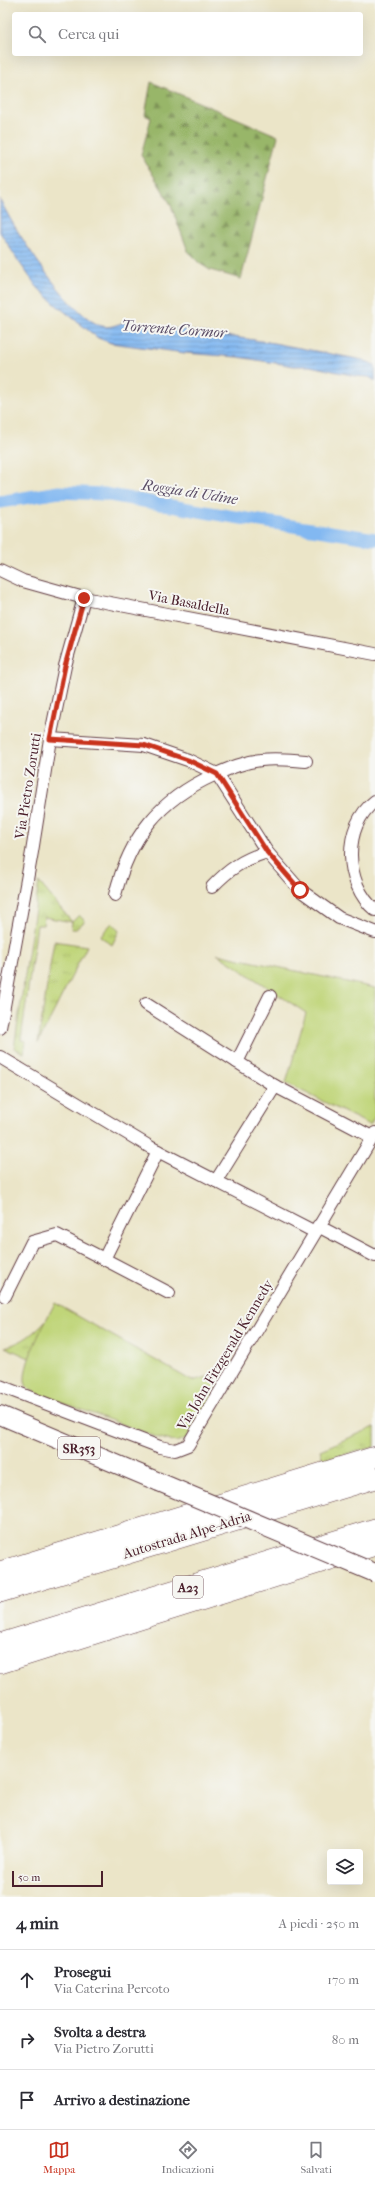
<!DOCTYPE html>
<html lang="it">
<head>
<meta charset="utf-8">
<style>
	:root { --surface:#fff; --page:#f2f2f3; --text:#2b2b33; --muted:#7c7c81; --line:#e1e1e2; --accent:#c8321e }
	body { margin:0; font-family:"IM FELL French Canon",serif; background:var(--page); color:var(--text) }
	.controls { position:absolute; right:12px; bottom:12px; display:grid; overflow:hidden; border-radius:4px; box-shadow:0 4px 16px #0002 }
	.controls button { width:36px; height:36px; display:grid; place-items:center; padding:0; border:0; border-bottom:1px solid var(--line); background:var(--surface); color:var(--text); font:20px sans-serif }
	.scale { position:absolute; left:12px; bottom:10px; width:91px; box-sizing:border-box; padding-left:4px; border:2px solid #4a1f2b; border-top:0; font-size:11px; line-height:14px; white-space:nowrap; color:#4a1f2b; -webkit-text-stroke:3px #f6f6f2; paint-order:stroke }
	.stop { position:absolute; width:12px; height:12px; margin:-9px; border:3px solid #c8321e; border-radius:50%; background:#fff }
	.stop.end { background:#c8321e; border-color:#fff; box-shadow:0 1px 4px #0008 }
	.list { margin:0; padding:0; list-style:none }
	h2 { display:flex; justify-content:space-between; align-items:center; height:52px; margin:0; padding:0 16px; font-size:17px }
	h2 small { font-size:13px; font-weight:400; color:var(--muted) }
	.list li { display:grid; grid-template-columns:26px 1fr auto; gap:12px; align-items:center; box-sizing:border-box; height:60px; padding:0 16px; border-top:1px solid var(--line) }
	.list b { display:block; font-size:15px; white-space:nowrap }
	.list p { margin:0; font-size:13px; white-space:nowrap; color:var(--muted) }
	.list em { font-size:13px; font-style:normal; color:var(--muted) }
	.icon { flex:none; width:22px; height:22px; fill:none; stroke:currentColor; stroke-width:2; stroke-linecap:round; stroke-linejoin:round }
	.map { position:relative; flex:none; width:375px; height:1897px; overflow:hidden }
	.search { position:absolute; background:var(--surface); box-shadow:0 4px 16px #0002; left:12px; right:12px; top:12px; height:44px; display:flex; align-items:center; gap:10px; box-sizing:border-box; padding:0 14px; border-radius:4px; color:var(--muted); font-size:15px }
	.sheet { height:232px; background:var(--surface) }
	nav { display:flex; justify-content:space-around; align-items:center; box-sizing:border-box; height:56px; border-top:1px solid var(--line); background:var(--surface); font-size:11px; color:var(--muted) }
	nav a { display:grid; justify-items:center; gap:2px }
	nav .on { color:var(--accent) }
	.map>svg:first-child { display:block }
	.grass { fill:url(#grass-tufts); stroke:#857a52 }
	.forest { fill:url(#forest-firs); stroke:#716a4a }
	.park { fill:#c0d579; stroke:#857a52 }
	.water { fill:url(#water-rules); stroke:#666c8e }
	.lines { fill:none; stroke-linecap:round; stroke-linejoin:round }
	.canal { stroke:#82b8f1; stroke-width:13 }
	.street-casing { stroke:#623d43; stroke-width:14 }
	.primary-casing { stroke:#623d43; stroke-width:20 }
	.highway-casing { stroke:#623d43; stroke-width:22 }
	.street { stroke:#fff; stroke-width:12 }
	.primary { stroke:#fff; stroke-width:18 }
	.highway { stroke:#fff; stroke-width:21 }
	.primary-bridge-casing { stroke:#623d43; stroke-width:20; stroke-linecap:butt }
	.primary-bridge { stroke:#fff; stroke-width:18 }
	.route { stroke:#c8321e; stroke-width:5 }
	.labels { text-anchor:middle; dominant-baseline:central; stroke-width:4; stroke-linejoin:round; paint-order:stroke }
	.shield { fill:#f6f6f2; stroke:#7e6067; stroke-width:1 }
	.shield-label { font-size:13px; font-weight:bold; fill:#4a1f2b }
	.street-label { font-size:14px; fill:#4a1f2b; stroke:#f6f6f2 }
	.water-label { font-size:15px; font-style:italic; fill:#5b4d66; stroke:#f6f6f2 }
</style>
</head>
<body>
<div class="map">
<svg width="375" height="1897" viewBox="0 0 375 1897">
	<defs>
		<pattern id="grass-tufts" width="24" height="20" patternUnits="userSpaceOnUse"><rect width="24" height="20" fill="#c0d579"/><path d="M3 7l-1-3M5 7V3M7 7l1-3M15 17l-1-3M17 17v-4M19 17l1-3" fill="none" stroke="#a6b669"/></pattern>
		<pattern id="forest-firs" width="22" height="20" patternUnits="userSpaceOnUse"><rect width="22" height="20" fill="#98b669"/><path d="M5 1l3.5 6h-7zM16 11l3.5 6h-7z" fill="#7e9357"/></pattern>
		<pattern id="water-rules" width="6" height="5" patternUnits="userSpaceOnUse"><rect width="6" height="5" fill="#82b8f1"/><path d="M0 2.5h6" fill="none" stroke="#6c95c3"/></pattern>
	</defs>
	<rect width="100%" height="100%" fill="#f6f6f2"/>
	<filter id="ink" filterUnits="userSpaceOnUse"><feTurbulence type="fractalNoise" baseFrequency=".025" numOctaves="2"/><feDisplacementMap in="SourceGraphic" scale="8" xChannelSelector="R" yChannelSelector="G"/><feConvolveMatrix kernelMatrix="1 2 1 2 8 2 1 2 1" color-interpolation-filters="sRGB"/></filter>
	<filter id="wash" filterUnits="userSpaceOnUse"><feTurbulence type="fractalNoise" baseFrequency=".012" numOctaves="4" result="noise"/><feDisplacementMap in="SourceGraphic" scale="16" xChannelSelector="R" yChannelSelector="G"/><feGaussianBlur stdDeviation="0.9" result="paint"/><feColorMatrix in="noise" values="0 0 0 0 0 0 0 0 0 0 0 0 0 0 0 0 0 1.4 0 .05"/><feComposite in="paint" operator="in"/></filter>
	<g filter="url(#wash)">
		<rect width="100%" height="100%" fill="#ebe5c8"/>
		<g class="grass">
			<path d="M39,882L72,922L79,915L85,921L76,929H71L72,922L44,917L43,925H37L21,1040L26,1041L24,1053L14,1048Z"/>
			<path d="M112,923L119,931L112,945L100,936Z"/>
			<path d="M54,941L87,946L38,1043Z"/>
			<path d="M47,1319L29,1358L5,1347C24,1342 34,1333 47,1319Z"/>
			<path d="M375,1427V1447L323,1460L320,1450Z"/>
		</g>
		<path class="forest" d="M151,82L278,136L241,279L210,270L199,263L188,251L170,203L141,155L151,118L145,115Z"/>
		<g class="park">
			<path d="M217,954L375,988V1116L370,1125L286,1083L306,1013Z"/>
			<path d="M55,1303L192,1381L226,1372L187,1438L176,1442L159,1438L39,1394C35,1392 29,1390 26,1385C19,1369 47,1318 55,1303Z"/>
		</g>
		<path class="water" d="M0,199C13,229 71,317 102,326C112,329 119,322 129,322L268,342L363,360L375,365V381L369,377L356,376L310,366H294L238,357L185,353L111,343L98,338L55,304L37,287L19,262L0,232Z"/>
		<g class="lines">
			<path class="canal" d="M0,502L59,492L104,494L222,515L375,539"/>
		</g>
	</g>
	<g filter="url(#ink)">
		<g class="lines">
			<defs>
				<g id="street">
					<path d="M0,570L23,581L84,598L375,654"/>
					<path d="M50,739L144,745L188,760L217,774L267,852L300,890L339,918L375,932"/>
					<path d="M375,801C342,826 344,884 375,910"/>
					<path d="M212,887C229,869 244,859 267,852"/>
					<path d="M115,895C130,836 159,800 214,775C230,768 244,762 261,760C276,758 291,760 306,761"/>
					<path d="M146,1004L275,1086"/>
					<path d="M0,1028L32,852L50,739L65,666L84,598"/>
					<path d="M0,1057L150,1147L315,1232"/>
					<path d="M237,1062L270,996"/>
					<path d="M158,1151L104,1259L169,1293"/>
					<path d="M216,1181L275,1086L372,1137"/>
					<path d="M318,1226L375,1256"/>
					<path d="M5,1296L32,1242L57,1235L104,1259"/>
					<path d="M0,1386L160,1447L175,1450L188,1445L375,1133"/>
				</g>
				<path id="primary" d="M0,1415L159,1482"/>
				<g id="highway">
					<path d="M0,1572L375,1457"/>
					<path d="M0,1592L375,1478"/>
					<path d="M0,1644L375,1529"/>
					<path d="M0,1663L375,1545"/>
				</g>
			</defs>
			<use href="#street" class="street-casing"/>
			<use href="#primary" class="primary-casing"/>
			<use href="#highway" class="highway-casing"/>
			<use href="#street" class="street"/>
			<use href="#primary" class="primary"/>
			<use href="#highway" class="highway"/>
			<defs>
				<path id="primary-bridge" d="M159,1482L375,1573"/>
			</defs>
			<use href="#primary-bridge" class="primary-bridge-casing"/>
			<use href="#primary-bridge" class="primary-bridge"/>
		</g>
	</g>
	<g class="lines" filter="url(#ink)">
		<path class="route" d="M84,598L65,666L50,739L144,745L188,760L217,774L267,852L300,890"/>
	</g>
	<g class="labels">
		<g class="shield">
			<rect x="58" y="1437" width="42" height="22" rx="3"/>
			<rect x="173" y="1576" width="30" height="22" rx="3"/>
		</g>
		<g class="shield-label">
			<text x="79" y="1448">SR353</text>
			<text x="188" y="1587">A23</text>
		</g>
		<g class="street-label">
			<text transform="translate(189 603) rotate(11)">Via Basaldella</text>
			<text transform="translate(28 786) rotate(-81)">Via Pietro Zorutti</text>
			<text transform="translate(225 1355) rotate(-59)">Via John Fitzgerald Kennedy</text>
			<text transform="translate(187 1535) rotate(-17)">Autostrada Alpe-Adria</text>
		</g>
		<g class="water-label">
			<text transform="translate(174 329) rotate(4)">Torrente Cormor</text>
			<text transform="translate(190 492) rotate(9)">Roggia di Udine</text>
		</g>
	</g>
</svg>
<div class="controls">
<button><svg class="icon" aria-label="layers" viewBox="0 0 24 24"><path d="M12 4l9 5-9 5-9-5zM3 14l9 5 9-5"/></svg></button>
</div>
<div class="scale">50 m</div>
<div class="stop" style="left:300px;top:890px"></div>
<div class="stop end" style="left:84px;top:598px"></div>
<div class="search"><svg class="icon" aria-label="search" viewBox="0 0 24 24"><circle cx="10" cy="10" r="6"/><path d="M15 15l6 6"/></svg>Cerca qui</div>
</div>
<section class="sheet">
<h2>4 min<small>A piedi · 250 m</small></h2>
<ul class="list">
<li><svg class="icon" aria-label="ahead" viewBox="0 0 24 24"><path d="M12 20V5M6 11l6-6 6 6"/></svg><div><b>Prosegui</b><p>Via Caterina Percoto</p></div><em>170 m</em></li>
<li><svg class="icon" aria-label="right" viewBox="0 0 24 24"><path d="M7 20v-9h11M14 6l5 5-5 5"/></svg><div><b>Svolta a destra</b><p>Via Pietro Zorutti</p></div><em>80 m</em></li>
<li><svg class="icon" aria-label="arrive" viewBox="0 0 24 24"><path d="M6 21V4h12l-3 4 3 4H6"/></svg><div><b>Arrivo a destinazione</b></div></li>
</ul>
</section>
<nav>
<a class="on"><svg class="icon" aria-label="map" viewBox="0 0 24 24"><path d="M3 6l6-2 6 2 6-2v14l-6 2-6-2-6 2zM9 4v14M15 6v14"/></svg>Mappa</a>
<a><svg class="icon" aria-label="directions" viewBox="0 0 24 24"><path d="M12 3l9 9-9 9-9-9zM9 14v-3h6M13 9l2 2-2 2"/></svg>Indicazioni</a>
<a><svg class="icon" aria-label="saved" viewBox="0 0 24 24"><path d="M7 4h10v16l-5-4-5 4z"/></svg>Salvati</a>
</nav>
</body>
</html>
